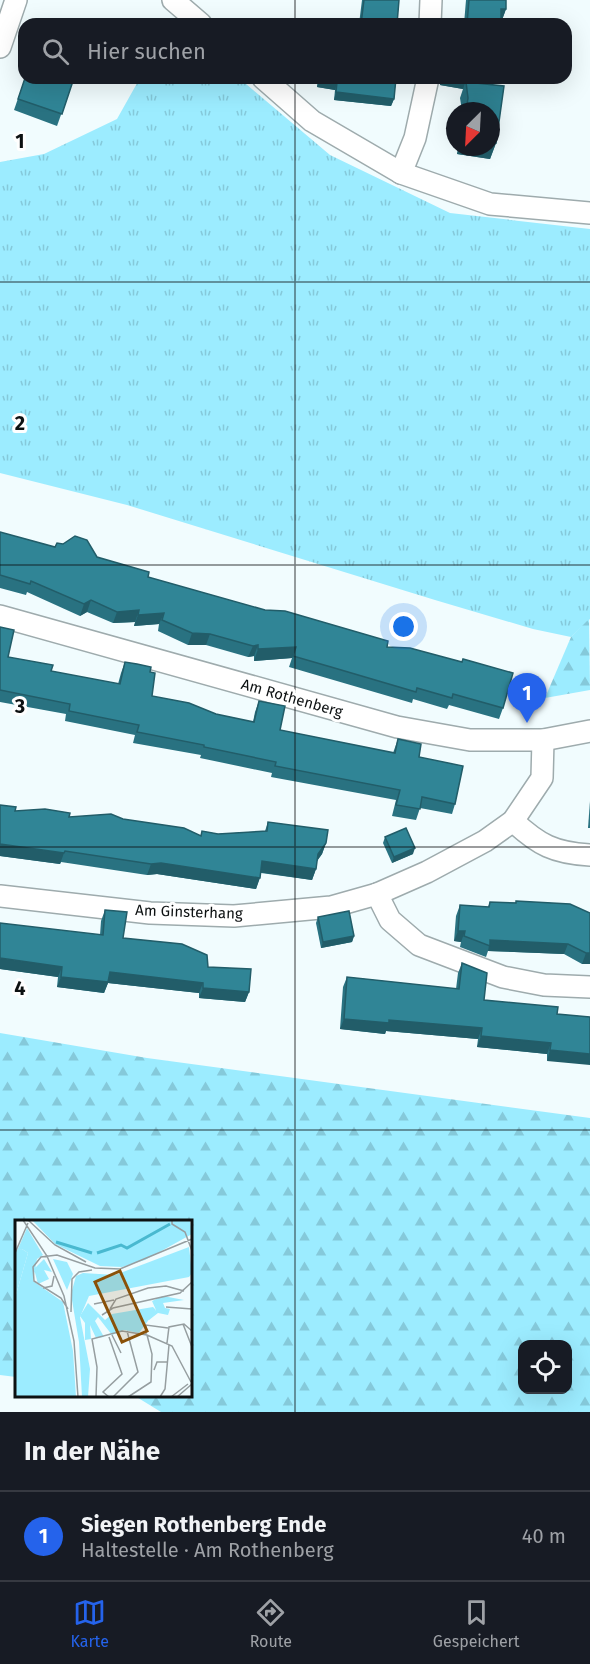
<!DOCTYPE html>
<html lang="de">
<head>
<meta charset="utf-8">
<style>
	:root { --surface:#171b24; --page:#242831; --text:#f1f3f6; --muted:#9ea1a6; --line:#363941; --accent:#2563eb }
	body { margin:0; font-family:"Fira Sans",sans-serif; background:var(--page); color:var(--text) }
	.controls { position:absolute; right:18px; bottom:18px; display:grid; overflow:hidden; border-radius:12px; box-shadow:0 6px 24px #0002 }
	.controls button { width:54px; height:54px; display:grid; place-items:center; padding:0; border:0; border-bottom:2px solid var(--line); background:var(--surface); color:var(--text); font:30px sans-serif }
	.compass { position:absolute; left:446px; top:102px; width:54px; height:54px; border-radius:50%; background:var(--surface); box-shadow:0 6px 24px #0002; rotate:204deg }
	.you { position:absolute; left:404px; top:627px; width:21px; height:21px; margin:-15px; border:4px solid #fff; border-radius:50%; background:#1a73e8; box-shadow:0 0 0 9px #1a73e833 }
	.badge { display:grid; place-items:center; width:39px; height:39px; border-radius:50%; background:var(--accent); color:#fff; font-size:20px; font-weight:700 }
	.pin { position:absolute; translate:-50% -50px; filter:drop-shadow(0 2px 3px #0008) }
	.pin::after { content:''; position:absolute; top:32px; width:21px; height:18px; background:inherit; clip-path:polygon(0 0,100% 0,50% 100%) }
	.list { margin:0; padding:0; list-style:none }
	h2 { display:flex; justify-content:space-between; align-items:center; height:78px; margin:0; padding:0 24px; font-size:26px }
	h2 small { font-size:20px; font-weight:400; color:var(--muted) }
	.list li { display:grid; grid-template-columns:39px 1fr auto; gap:18px; align-items:center; box-sizing:border-box; height:90px; padding:0 24px; border-top:2px solid var(--line) }
	.list b { display:block; font-size:22px; white-space:nowrap }
	.list p { margin:0; font-size:20px; white-space:nowrap; color:var(--muted) }
	.list em { font-size:20px; font-style:normal; color:var(--muted) }
	.icon { flex:none; width:33px; height:33px; fill:none; stroke:currentColor; stroke-width:2; stroke-linecap:round; stroke-linejoin:round }
	.map { position:relative; flex:none; width:590px; height:1412px; overflow:hidden }
	.search { position:absolute; background:var(--surface); box-shadow:0 6px 24px #0002; left:18px; right:18px; top:18px; height:66px; display:flex; align-items:center; gap:15px; box-sizing:border-box; padding:0 21px; border-radius:18px; color:var(--muted); font-size:22px }
	.sheet { height:168px; background:var(--surface) }
	nav { display:flex; justify-content:space-around; align-items:center; box-sizing:border-box; height:84px; border-top:2px solid var(--line); background:var(--surface); font-size:16px; color:var(--muted) }
	nav a { display:grid; justify-items:center; gap:3px }
	nav .on { color:var(--accent) }
	.map>svg:first-child { display:block }
	.grass { fill:url(#grass-tufts) }
	.forest { fill:url(#forest-firs); fill-rule:evenodd }
	.lines { fill:none; stroke-linecap:round; stroke-linejoin:round }
	.street-casing { stroke:#9eabad; stroke-width:24 }
	.street { stroke:#fff; stroke-width:21 }
	.wall { fill:#297281 }
	.shaded-wall { fill:#225d69 }
	.building { fill:#308596; stroke:#225d69; stroke-width:1.5 }
	.grid { fill:none; stroke:#0d1112; stroke-width:1.5; stroke-opacity:0.55 }
	.labels { text-anchor:middle; dominant-baseline:central; stroke-width:6; stroke-linejoin:round; paint-order:stroke }
	.street-label { font-size:15px; fill:#0d1112; stroke:#fff }
	.inset-river { fill:none; stroke:#49b9d0; stroke-width:3 }
	.inset-road { fill:none; stroke:#969ea0; stroke-width:1.5 }
	.view { fill:#8a5108; fill-opacity:0.15; stroke:#8a5108; stroke-width:3 }
	.inset-edge { fill:none; stroke:#0d1112; stroke-width:3 }
	.grid-label { font-size:20px; text-anchor:middle; font-weight:bold; fill:#0d1112; stroke:#fff; stroke-width:6; stroke-linejoin:round; paint-order:stroke }
</style>
</head>
<body>
<div class="map">
<svg width="590" height="1412" viewBox="0 0 590 1412">
	<defs>
		<pattern id="grass-tufts" width="24" height="20" patternUnits="userSpaceOnUse" patternTransform="scale(1.5)"><rect width="24" height="20" fill="#9cecff"/><path d="M3 7l-1-3M5 7V3M7 7l1-3M15 17l-1-3M17 17v-4M19 17l1-3" fill="none" stroke="#85c9da"/></pattern>
		<pattern id="forest-firs" width="22" height="20" patternUnits="userSpaceOnUse" patternTransform="scale(1.5)"><rect width="22" height="20" fill="#9cecff"/><path d="M5 1l3.5 6h-7zM16 11l3.5 6h-7z" fill="#85c9da"/></pattern>
	</defs>
	<rect width="100%" height="100%" fill="#f1fcfe"/>
	<path class="grass" d="M140,78H239L330,155L450,213L590,229V619L571,637L533,629L435,600L127,505L0,473V162L44,154L117,119Z"/>
	<g class="forest">
		<path d="M589,619L590,690L545,698L571,637Z"/>
		<path d="M0,1033L147,1058L590,1118V1412H161L135,1396H190V1222H16V1377L0,1375ZM522,1344H568V1390H522Z"/>
	</g>
	<g class="lines">
		<defs>
			<g id="street">
				<path d="M173,0L201,24"/>
				<path d="M430,24L431,0"/>
				<path d="M0,47L16,0"/>
				<path d="M263,78L312,121L401,173L490,204L590,213"/>
				<path d="M401,173L415,138L428,78"/>
				<path d="M0,616L397,727L470,740H543L590,731"/>
				<path d="M513,821C539,845 554,853 590,855"/>
				<path d="M377,894L390,920L419,945L503,977L544,985L590,987"/>
				<path d="M0,896L150,913L234,916L331,907L377,894L427,872L485,841L513,821L542,778L543,740"/>
			</g>
		</defs>
		<use href="#street" class="street-casing"/>
		<use href="#street" class="street"/>
	</g>
	<g class="wall">
		<path d="M362,0H399L397,24H359Z"/>
		<path d="M466,0H506V9L502,20H501V24H464Z"/>
		<path d="M25,78H74L57,126L14,110Z"/>
		<path d="M318,78H396L394,99L391,106L334,100L335,90L317,87Z"/>
		<path d="M440,78H473L472,83L504,86L496,143L490,159L457,154L458,147H491V111H462L460,98L463,89L440,85Z"/>
		<path d="M0,532L55,547L97,557L148,577L387,647L503,708L499,719L449,705L447,709L413,699L412,703L289,667L292,658L254,661V656L248,657L206,645H188L158,631L159,624L134,626L135,622L113,623L87,612L80,616L27,592L26,595L0,588Z"/>
		<path d="M0,627L8,657L51,671L118,684L121,673L125,662L150,672L152,696L216,714L253,722L255,712L259,701L280,730L393,753L398,739L419,757L455,804L452,814L420,808L416,820L392,816L396,800L271,777L272,773L200,758L201,755L133,743L135,735L65,721L66,714L0,702Z"/>
		<path d="M590,801V828H588Z"/>
		<path d="M0,805L15,811L69,817L123,819L201,836L202,831L218,834L265,831L268,822L326,843L322,854L317,861L316,869L312,880L261,873L256,889L157,874L147,875L61,862L60,864L0,856Z"/>
		<path d="M385,837L413,854L392,863L383,843Z"/>
		<path d="M490,902L570,904L590,964H582L564,954L488,951L486,957L460,947L461,942L454,941L456,916L460,905L488,907Z"/>
		<path d="M105,910L123,938L208,967L249,992L245,1002L199,998V993L108,983L104,993L57,987L58,977L0,969L100,935L101,921Z"/>
		<path d="M318,917L354,936L352,942L321,948L316,923Z"/>
		<path d="M462,963L484,1000L557,1014L590,1017L547,1061V1054L477,1047L478,1039L386,1031L385,1034L340,1029L343,987L347,977L456,989L458,973Z"/>
	</g>
	<g class="shaded-wall">
		<path d="M501,9H506L502,20H498Z"/>
		<path d="M442,79L465,83L463,89L440,85Z"/>
		<path d="M319,80L337,82L335,90L317,87Z"/>
		<path d="M336,92L394,99L391,106L334,100Z"/>
		<path d="M491,142L496,143L490,159L457,154L460,147H491Z"/>
		<path d="M91,600L87,612L80,616L84,604Z"/>
		<path d="M139,610L135,622L113,623L117,612Z"/>
		<path d="M164,613L159,624L134,626L138,615Z"/>
		<path d="M192,633L210,634L206,645H188Z"/>
		<path d="M258,645L254,656L248,657L253,646Z"/>
		<path d="M296,647L292,658L254,661L258,649Z"/>
		<path d="M326,843L322,854L314,865L318,854Z"/>
		<path d="M0,844L64,853L60,864L0,856Z"/>
		<path d="M415,848L413,854L392,863L394,857Z"/>
		<path d="M262,861L316,869L312,880L258,872Z"/>
		<path d="M161,863L260,878L256,889L157,874L147,875L151,864Z"/>
		<path d="M458,931H465L461,942L454,941Z"/>
		<path d="M354,936L352,942L321,948L323,942Z"/>
		<path d="M490,940L568,944L564,954L488,951Z"/>
		<path d="M586,953H590V964H582Z"/>
		<path d="M0,958L62,967L58,977L0,969Z"/>
		<path d="M110,972L203,983L199,993L108,983L104,993L57,987L61,977Z"/>
		<path d="M203,988L249,992L245,1002L199,998Z"/>
		<path d="M344,1019L389,1020L482,1028L478,1039L386,1031L385,1034L340,1029Z"/>
		<path d="M481,1036L551,1043L547,1054L477,1047Z"/>
		<path d="M550,1050L590,1054V1065L547,1061Z"/>
	</g>
	<g class="building">
		<path d="M364,0H399L397,24H361Z"/>
		<path d="M469,0H506V9H501V24H467Z"/>
		<path d="M25,78H74L62,114L18,99Z"/>
		<path d="M320,78H396L394,99L336,92L337,82L319,80Z"/>
		<path d="M442,78H473L472,83L442,79Z"/>
		<path d="M466,82L504,86L496,143L491,142V111H466L468,98Z"/>
		<path d="M0,532L55,547L57,543L63,544L75,536L87,540L97,557L149,572L148,577L265,610L285,611L388,641L387,647L410,648L462,662L463,659L513,673L503,708L453,694L452,698L417,688L416,692L331,667L293,656L296,647L258,649V645L253,646L210,634L192,633L162,620L164,613L138,615L139,610L117,612L91,600L84,604L31,581L30,584L0,575Z"/>
		<path d="M0,627L14,630L8,657L53,665L51,671L120,684L125,662L137,664L151,667L150,672L155,673L152,696L189,703L216,714L254,722L259,701L285,706L280,730L395,753L398,739L421,744L419,757L463,766L455,804L422,797L420,809L396,805L400,790L275,766L276,762L204,747V745L137,732L139,725L69,711L70,704L0,690Z"/>
		<path d="M0,805L16,807L15,811L45,809L70,813L69,817L111,814L123,819L184,828L201,836L202,831L218,834L267,831L268,822L328,830L326,843L318,854L316,869L262,861L260,878L161,863L151,864L65,851L64,853L0,844Z"/>
		<path d="M406,828L415,848L394,857L385,837Z"/>
		<path d="M516,901L570,904L590,913V953H586L568,944L490,940V946L464,936L465,931H458L460,905L489,907L490,902L516,903Z"/>
		<path d="M105,910L127,912L123,938L182,944L207,955L208,967L251,969L249,992L203,988V983L110,972L108,982L61,977L62,967L0,958V923L103,935Z"/>
		<path d="M349,911L354,936L323,942L318,917Z"/>
		<path d="M462,963L487,973L484,1000L558,1007L557,1014L590,1017V1054L550,1050L551,1043L481,1036L482,1028L389,1020V1023L344,1019L347,977L459,989Z"/>
	</g>
	<path class="grid" d="M295,0V24M295,78V1412M0,282H590M0,565H590M0,847H590M0,1130H590"/>
	<g class="labels">
		<g class="street-label">
			<text transform="translate(292 698) rotate(16)">Am Rothenberg</text>
			<text transform="translate(189 912) rotate(2)">Am Ginsterhang</text>
		</g>
	</g>
	<g transform="translate(15 1220)">
		<rect width="177" height="177" fill="#f1fcfe"/>
		<path d="M7,29L13,33L0,78V30ZM73,83L90,100L97,94L138,87L141,90L124,113L109,110L97,115L83,97L80,101L89,117L81,118L75,105L76,119L70,120V103L65,96Z" fill="#9cecff"/>
		<path d="M17,0H175L177,14L130,40L107,47L85,46L40,24ZM12,8L28,35L22,39L18,61L48,82L58,131L61,177H0V78L13,33L7,29L2,31ZM174,27L177,53L174,57L74,76L65,97L75,149L73,177H67L64,122L56,74L61,56L68,53L100,55ZM29,39L37,52L29,50L34,59L23,64L19,49ZM38,39L52,42L58,54L52,70ZM148,76L169,80L148,83L150,88L155,89L153,95L143,93L134,100L133,97L141,90L137,81Z" fill="#9cecff"/>
		<path class="inset-river" d="M41,22L77,33M82,33L106,25L112,28L155,4"/>
		<path class="inset-road" d="M8,0L32,36L49,76L59,121L63,177M13,0L40,25L71,42M157,0V4L170,12L177,31M0,33L13,3M28,68L37,66L39,56M79,84L99,80M151,87L177,89M53,89L46,78L19,61L18,47L26,37L42,35L80,48L105,49L177,19M95,89L101,79L133,68L151,66L169,71M56,92L57,59L64,52L77,50M87,95L98,88L165,73L177,62M168,104L177,127M131,114V105L153,108M97,115L106,133M94,117L107,154L88,172L94,177M152,123L154,107L169,104L177,111M139,150L142,142H152M81,177L82,147L77,119L107,111L132,115L157,126L176,162M98,177L123,152L112,111M113,177L136,162L137,134L132,115M145,177L150,169L154,125M156,177L173,164M162,177L177,164"/>
		<path class="view" d="M105,51L132,111L107,122L80,62Z"/>
		<rect width="177" height="177" class="inset-edge"/>
	</g>
	<g class="grid-label">
		<text x="20" y="148">1</text>
		<text x="20" y="430">2</text>
		<text x="20" y="713">3</text>
		<text x="20" y="995">4</text>
	</g>
</svg>
<div class="controls">
<button><svg class="icon" aria-label="locate" viewBox="0 0 24 24"><circle cx="12" cy="12" r="6"/><path d="M12 2v4M12 18v4M2 12h4M18 12h4"/></svg></button>
</div>
<svg class="compass" viewBox="-18 -18 36 36"><path d="M0-13l5 13h-10z" fill="#e53935"/><path d="M0 13l5-13h-10z" fill="#9ea1a6"/></svg>
<div class="you"></div>
<div class="pin badge" style="left:527px;top:723px">1</div>
<div class="search"><svg class="icon" aria-label="search" viewBox="0 0 24 24"><circle cx="10" cy="10" r="6"/><path d="M15 15l6 6"/></svg>Hier suchen</div>
</div>
<section class="sheet">
<h2>In der Nähe<small></small></h2>
<ul class="list">
<li><span class="badge">1</span><div><b>Siegen Rothenberg Ende</b><p>Haltestelle · Am Rothenberg</p></div><em>40 m</em></li>
</ul>
</section>
<nav>
<a class="on"><svg class="icon" aria-label="map" viewBox="0 0 24 24"><path d="M3 6l6-2 6 2 6-2v14l-6 2-6-2-6 2zM9 4v14M15 6v14"/></svg>Karte</a>
<a><svg class="icon" aria-label="directions" viewBox="0 0 24 24"><path d="M12 3l9 9-9 9-9-9zM9 14v-3h6M13 9l2 2-2 2"/></svg>Route</a>
<a><svg class="icon" aria-label="saved" viewBox="0 0 24 24"><path d="M7 4h10v16l-5-4-5 4z"/></svg>Gespeichert</a>
</nav>
</body>
</html>
